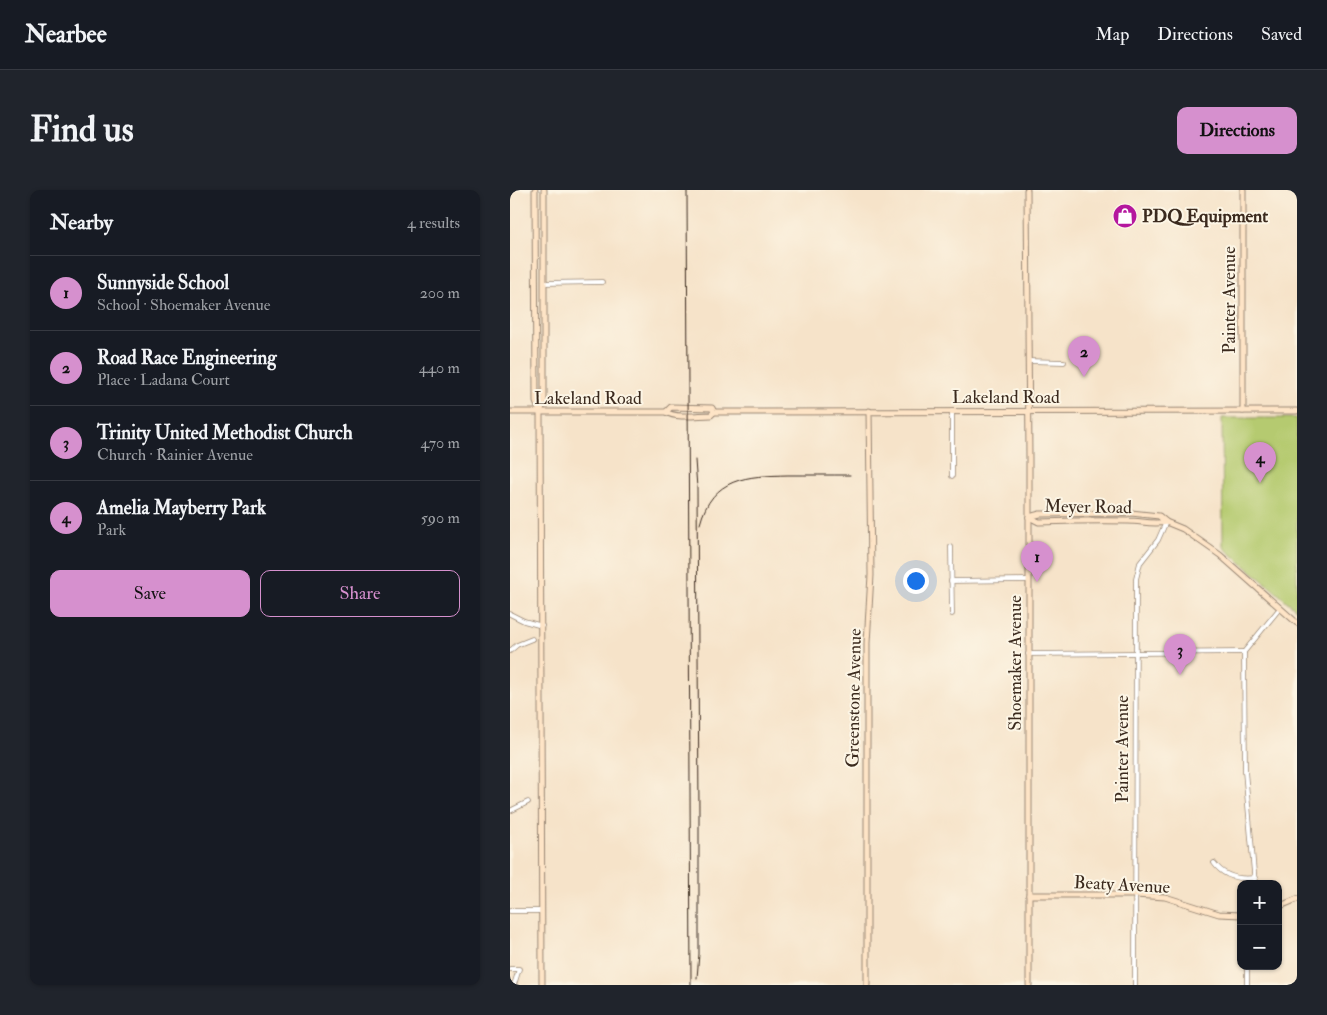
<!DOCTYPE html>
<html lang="en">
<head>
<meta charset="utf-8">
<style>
	:root { --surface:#171b24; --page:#20242c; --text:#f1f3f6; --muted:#9ea1a6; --line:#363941; --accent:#d690ce }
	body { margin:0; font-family:"IM FELL Double Pica",serif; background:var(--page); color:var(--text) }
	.controls { position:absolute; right:15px; bottom:15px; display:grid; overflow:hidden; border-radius:10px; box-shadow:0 1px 4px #0004 }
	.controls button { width:45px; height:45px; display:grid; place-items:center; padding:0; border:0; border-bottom:1px solid var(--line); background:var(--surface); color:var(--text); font:25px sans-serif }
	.you { position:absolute; left:405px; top:390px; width:18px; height:18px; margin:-12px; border:4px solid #fff; border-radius:50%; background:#1a73e8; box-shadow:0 0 0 8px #1a73e833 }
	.badge { display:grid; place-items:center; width:32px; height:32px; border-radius:50%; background:var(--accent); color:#111; font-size:16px; font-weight:700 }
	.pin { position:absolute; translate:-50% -41px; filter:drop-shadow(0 1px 2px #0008) }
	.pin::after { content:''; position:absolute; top:26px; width:18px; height:15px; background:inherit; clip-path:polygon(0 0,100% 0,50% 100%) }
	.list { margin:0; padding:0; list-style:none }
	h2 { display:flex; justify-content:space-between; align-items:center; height:65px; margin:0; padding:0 20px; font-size:21px }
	h2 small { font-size:16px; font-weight:400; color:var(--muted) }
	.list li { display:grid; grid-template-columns:32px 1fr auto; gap:15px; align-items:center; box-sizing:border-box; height:75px; padding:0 20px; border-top:1px solid var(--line) }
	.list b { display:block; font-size:19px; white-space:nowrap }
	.list p { margin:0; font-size:16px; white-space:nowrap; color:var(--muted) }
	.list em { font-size:16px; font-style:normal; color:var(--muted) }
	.actions { display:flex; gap:10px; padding:15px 20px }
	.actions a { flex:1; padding:11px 0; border:1px solid var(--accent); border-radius:10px; text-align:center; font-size:18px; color:var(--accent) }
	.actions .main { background:var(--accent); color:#111 }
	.map { position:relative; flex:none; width:787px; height:795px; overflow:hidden; border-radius:10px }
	header { display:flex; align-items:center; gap:30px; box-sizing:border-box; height:70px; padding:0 25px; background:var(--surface); border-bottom:1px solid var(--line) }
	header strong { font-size:24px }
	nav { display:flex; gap:28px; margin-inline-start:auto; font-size:18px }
	.intro { display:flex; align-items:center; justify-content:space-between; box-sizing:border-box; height:120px; padding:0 30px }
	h1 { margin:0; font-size:35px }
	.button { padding:12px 22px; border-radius:10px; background:var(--accent); color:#111; font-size:18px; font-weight:700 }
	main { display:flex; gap:30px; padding:0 30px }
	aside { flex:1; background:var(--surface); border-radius:10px; box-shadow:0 1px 4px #0004 }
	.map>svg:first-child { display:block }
	.green { fill:#b5ca6f; stroke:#787a46 }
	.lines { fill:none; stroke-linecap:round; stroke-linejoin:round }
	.street-casing { stroke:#988674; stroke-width:5.5 }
	.secondary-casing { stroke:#988674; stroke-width:7 }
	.street { stroke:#fff; stroke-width:4 }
	.secondary { stroke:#fee4c6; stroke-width:5 }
	.rail { stroke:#3b2a1e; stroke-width:1 }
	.labels { text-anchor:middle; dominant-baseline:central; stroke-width:4; stroke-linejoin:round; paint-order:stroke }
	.poi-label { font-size:18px; font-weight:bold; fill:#3b2a1e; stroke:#fcf5e5; text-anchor:start }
	.street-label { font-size:18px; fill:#3b2a1e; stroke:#fcf5e5 }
</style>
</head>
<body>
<header>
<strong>Nearbee</strong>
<nav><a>Map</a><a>Directions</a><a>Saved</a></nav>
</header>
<div class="intro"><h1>Find us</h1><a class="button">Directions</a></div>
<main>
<aside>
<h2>Nearby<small>4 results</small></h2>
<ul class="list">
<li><span class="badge">1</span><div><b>Sunnyside School</b><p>School · Shoemaker Avenue</p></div><em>200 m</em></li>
<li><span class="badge">2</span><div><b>Road Race Engineering</b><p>Place · Ladana Court</p></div><em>440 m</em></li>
<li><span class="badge">3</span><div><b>Trinity United Methodist Church</b><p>Church · Rainier Avenue</p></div><em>470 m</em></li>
<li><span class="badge">4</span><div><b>Amelia Mayberry Park</b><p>Park</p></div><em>590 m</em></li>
</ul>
<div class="actions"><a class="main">Save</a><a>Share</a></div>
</aside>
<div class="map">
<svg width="787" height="795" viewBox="0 0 787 795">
	<rect width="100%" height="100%" fill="#fcf5e5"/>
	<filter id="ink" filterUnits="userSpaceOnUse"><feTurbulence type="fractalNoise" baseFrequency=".02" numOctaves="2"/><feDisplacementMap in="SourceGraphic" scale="10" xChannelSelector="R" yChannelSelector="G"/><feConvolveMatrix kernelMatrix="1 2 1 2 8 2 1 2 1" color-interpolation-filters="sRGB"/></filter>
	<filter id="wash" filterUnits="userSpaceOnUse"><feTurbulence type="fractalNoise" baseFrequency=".0096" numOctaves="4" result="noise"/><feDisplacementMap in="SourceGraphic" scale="20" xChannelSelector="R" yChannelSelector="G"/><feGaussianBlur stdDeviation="1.12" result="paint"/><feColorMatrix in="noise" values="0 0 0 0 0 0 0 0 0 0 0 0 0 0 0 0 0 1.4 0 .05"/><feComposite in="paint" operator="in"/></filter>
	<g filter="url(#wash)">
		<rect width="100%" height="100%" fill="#f6e3c9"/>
		<path class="green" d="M712,228H787V420L713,357Z"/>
	</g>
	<g filter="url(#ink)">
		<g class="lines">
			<defs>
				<g id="street">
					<path d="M34,93L92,92"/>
					<path d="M518,171L554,172"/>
					<path d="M442,221V286"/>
					<path d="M441,357L442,424"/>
					<path d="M441,391L518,390"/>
					<path d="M0,424L14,431L32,436"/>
					<path d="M0,461L7,455L22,449"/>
					<path d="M518,464L734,462"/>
					<path d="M0,621L18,612"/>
					<path d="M704,673C714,687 728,690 745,688"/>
					<path d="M745,694L735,581L734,462L770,418"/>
					<path d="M0,721H32"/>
					<path d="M737,776V795"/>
					<path d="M0,779H9L4,795"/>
					<path d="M625,795L626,389L630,373L648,350L656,332"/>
				</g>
				<g id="secondary">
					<path d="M25,0L26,212L30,222"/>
					<path d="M517,0L519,268V795"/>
					<path d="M733,0V221"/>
					<path d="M0,222H156C167,229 188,225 201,225L204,222L787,221"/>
					<path d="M156,222L161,217L202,218L204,222"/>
					<path d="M519,327L530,324L621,323L649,326L656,332L673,339L710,365L787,433"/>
					<path d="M519,327L529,332C558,331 588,330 618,331C631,331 643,335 656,332"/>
					<path d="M519,705H625L655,707L709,724L731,725"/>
					<path d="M768,717L787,709"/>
					<path d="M32,795L30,222L34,212V0"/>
					<path d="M357,795V453L361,385L359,221"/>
				</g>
			</defs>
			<use href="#street" class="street-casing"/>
			<use href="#secondary" class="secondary-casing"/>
			<use href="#street" class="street"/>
			<use href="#secondary" class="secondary"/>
			<g class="rail">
				<path d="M177,0L181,795"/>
				<path d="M185,270L187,298L189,624V764L187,788"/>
				<path d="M190,334C202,287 237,286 278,285C298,285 319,285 340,285"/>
			</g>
		</g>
	</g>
	<defs>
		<symbol id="shop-disc" viewBox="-11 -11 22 22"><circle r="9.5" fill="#b5179e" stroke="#fcf5e5"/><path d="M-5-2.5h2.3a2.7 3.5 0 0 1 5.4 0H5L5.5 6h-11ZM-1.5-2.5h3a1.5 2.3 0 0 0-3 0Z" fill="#fff"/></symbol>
	</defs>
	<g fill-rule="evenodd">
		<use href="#shop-disc" x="601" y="12" width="28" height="28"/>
	</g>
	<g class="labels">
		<g class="poi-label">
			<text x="632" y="26">PDQ Equipment</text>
		</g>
		<g class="street-label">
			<text transform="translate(719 110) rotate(-90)">Painter Avenue</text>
			<text x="496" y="207">Lakeland Road</text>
			<text x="78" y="208">Lakeland Road</text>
			<text transform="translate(578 317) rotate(1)">Meyer Road</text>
			<text transform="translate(505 473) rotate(-90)">Shoemaker Avenue</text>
			<text transform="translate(344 508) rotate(-89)">Greenstone Avenue</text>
			<text transform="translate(612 559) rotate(-90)">Painter Avenue</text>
			<text transform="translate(612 695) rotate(3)">Beaty Avenue</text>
		</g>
	</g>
</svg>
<div class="controls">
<button>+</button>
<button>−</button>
</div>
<div class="you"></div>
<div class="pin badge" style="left:527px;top:392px">1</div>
<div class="pin badge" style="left:574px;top:187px">2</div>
<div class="pin badge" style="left:670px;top:485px">3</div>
<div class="pin badge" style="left:750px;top:293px">4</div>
</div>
</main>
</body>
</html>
